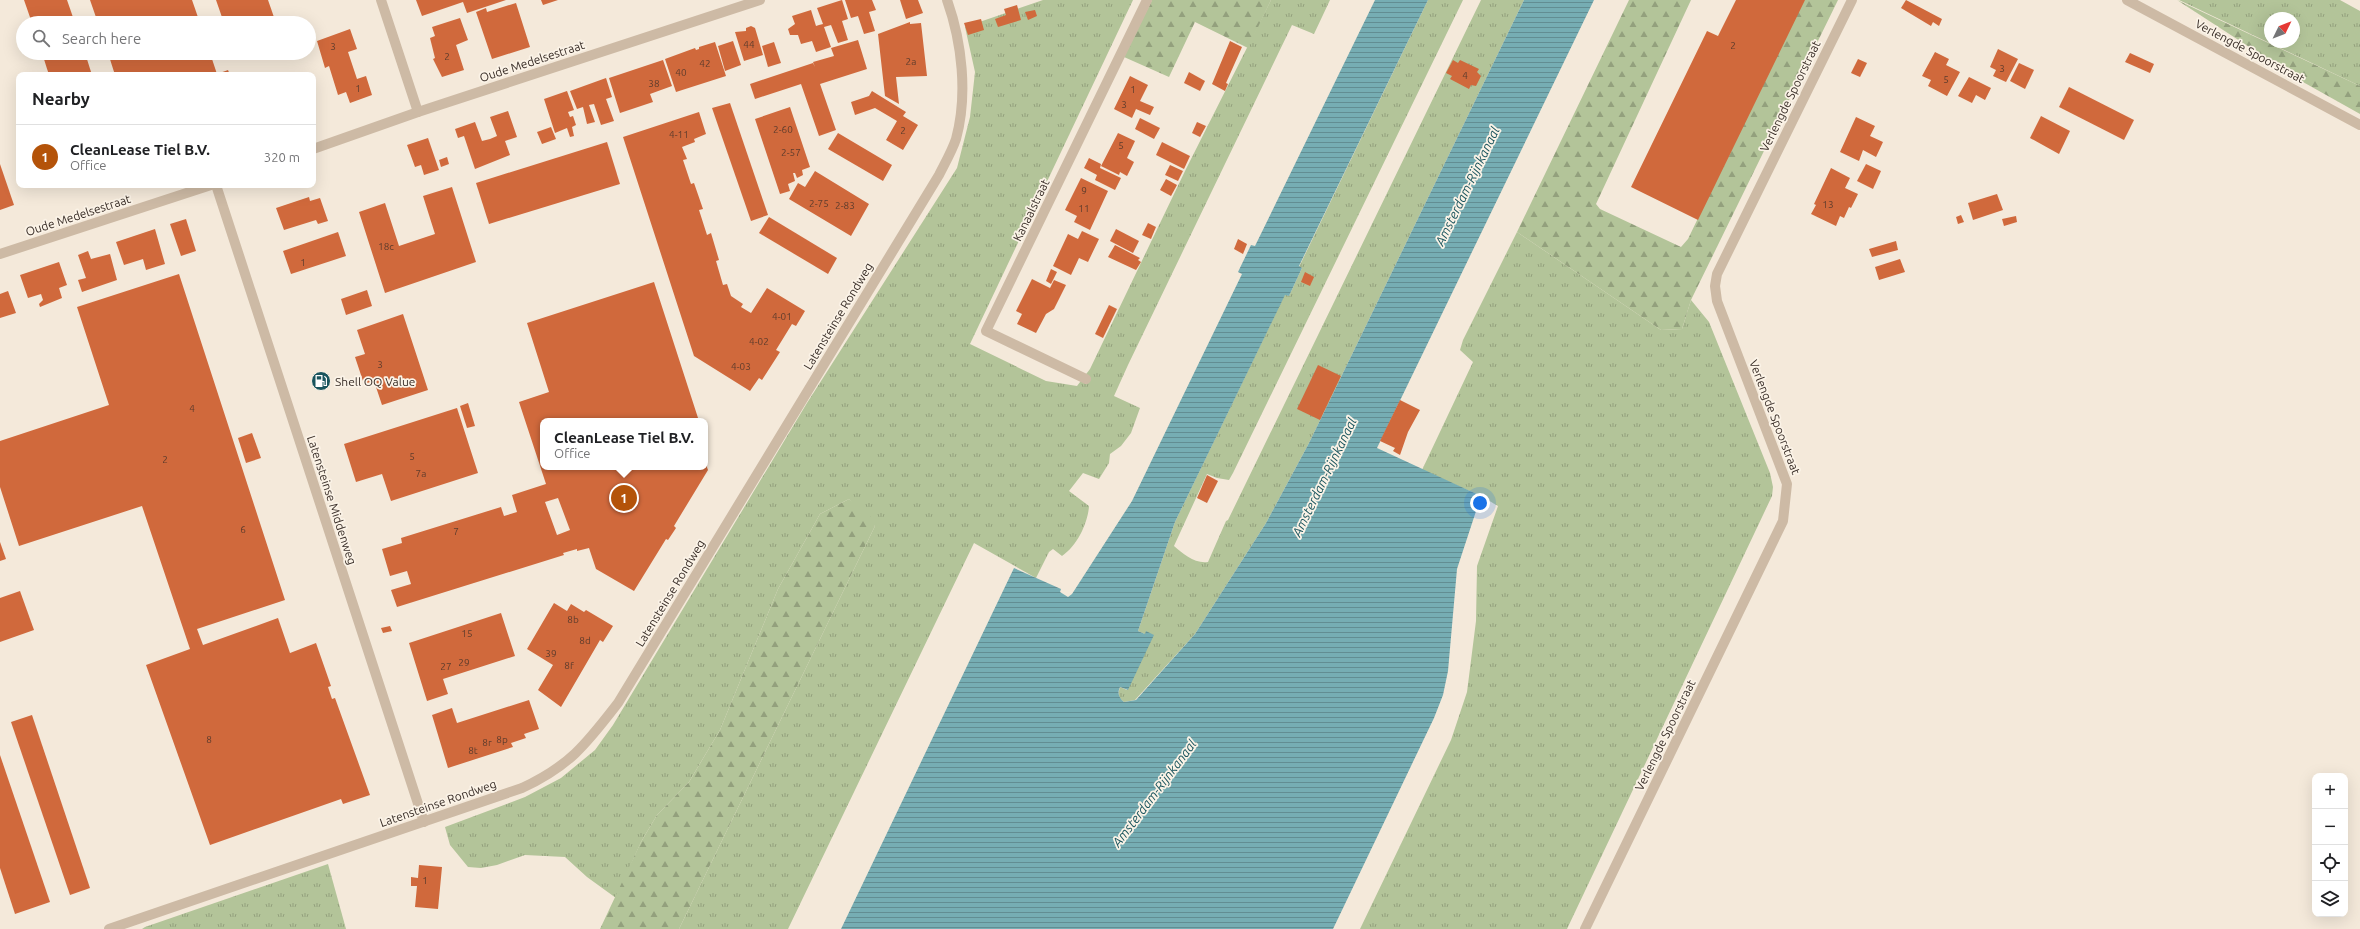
<!DOCTYPE html>
<html lang="en">
<head>
<meta charset="utf-8">
<style>
	:root { --surface:#fff; --page:#f6f6f6; --text:#202124; --muted:#757577; --line:#e0e0e0; --accent:#b45309 }
	body { margin:0; font-family:Ubuntu,sans-serif; background:var(--page); color:var(--text) }
	.controls { position:absolute; right:12px; bottom:12px; display:grid; overflow:hidden; border-radius:8px; box-shadow:0 4px 16px #0002 }
	.controls button { width:36px; height:36px; display:grid; place-items:center; padding:0; border:0; border-bottom:1px solid var(--line); background:var(--surface); color:var(--text); font:20px sans-serif }
	.compass { position:absolute; left:2264px; top:12px; width:36px; height:36px; border-radius:50%; background:var(--surface); box-shadow:0 4px 16px #0002; rotate:47deg }
	.you { position:absolute; left:1480px; top:503px; width:14px; height:14px; margin:-10px; border:3px solid #fff; border-radius:50%; background:#1a73e8; box-shadow:0 0 0 6px #1a73e833 }
	.badge { display:grid; place-items:center; width:26px; height:26px; border-radius:50%; background:var(--accent); color:#fff; font-size:13px; font-weight:700 }
	.pin { position:absolute; translate:-50% -50%; border:2px solid #fff; box-shadow:0 1px 4px #0006 }
	.popup { position:absolute; left:540px; top:418px; width:168px; height:52px; box-sizing:border-box; display:grid; place-content:center; border-radius:8px; background:var(--surface); filter:drop-shadow(0 1px 3px #0005); font-size:13px; white-space:nowrap; color:var(--muted) }
	.popup b { font-size:15px; color:var(--text) }
	.popup::after { content:''; position:absolute; left:50%; top:100%; margin-left:-8px; border:8px solid transparent; border-top-color:var(--surface) }
	.list { margin:0; padding:0; list-style:none }
	h2 { display:flex; justify-content:space-between; align-items:center; height:52px; margin:0; padding:0 16px; font-size:17px }
	h2 small { font-size:13px; font-weight:400; color:var(--muted) }
	.list li { display:grid; grid-template-columns:26px 1fr auto; gap:12px; align-items:center; box-sizing:border-box; height:64px; padding:0 16px; border-top:1px solid var(--line) }
	.list b { display:block; font-size:15px; white-space:nowrap }
	.list p { margin:0; font-size:13px; white-space:nowrap; color:var(--muted) }
	.list em { font-size:13px; font-style:normal; color:var(--muted) }
	.icon { flex:none; width:22px; height:22px; fill:none; stroke:currentColor; stroke-width:2; stroke-linecap:round; stroke-linejoin:round }
	.map { position:relative; flex:none; width:2360px; height:929px; overflow:hidden }
	.search { position:absolute; background:var(--surface); box-shadow:0 4px 16px #0002; left:16px; top:16px; width:300px; height:44px; display:flex; align-items:center; gap:10px; box-sizing:border-box; padding:0 14px; border-radius:22px; color:var(--muted); font-size:15px }
	.panel { position:absolute; background:var(--surface); box-shadow:0 4px 16px #0002; left:16px; top:72px; width:300px; height:116px; border-radius:8px }
	.map>svg:first-child { display:block }
	.grass { fill:url(#grass-tufts); fill-rule:evenodd }
	.forest { fill:url(#forest-firs) }
	.water { fill:url(#water-rules) }
	.building { fill:#d0693c; fill-rule:evenodd }
	.lines { fill:none; stroke-linecap:round; stroke-linejoin:round }
	.street { stroke:#cdbaa5; stroke-width:10 }
	.labels { text-anchor:middle; dominant-baseline:central; stroke-width:3.5; stroke-linejoin:round; paint-order:stroke }
	.number-label { font-size:10px; fill:#5e3c2c }
	.street-label { font-size:12px; fill:#382d27; stroke:#fbf3e7 }
	.poi-label { font-size:12px; fill:#382d27; stroke:#fbf3e7; text-anchor:start }
	.water-label { font-size:13px; font-style:italic; fill:#19545d; stroke:#fbf3e7 }
</style>
</head>
<body>
<div class="map">
<svg width="2360" height="929" viewBox="0 0 2360 929">
	<defs>
		<pattern id="grass-tufts" width="24" height="20" patternUnits="userSpaceOnUse"><rect width="24" height="20" fill="#b3c499"/><path d="M3 7l-1-3M5 7V3M7 7l1-3M15 17l-1-3M17 17v-4M19 17l1-3" fill="none" stroke="#93a07d"/></pattern>
		<pattern id="forest-firs" width="22" height="20" patternUnits="userSpaceOnUse"><rect width="22" height="20" fill="#b3c499"/><path d="M5 1l3.5 6h-7zM16 11l3.5 6h-7z" fill="#93a07d"/></pattern>
		<pattern id="water-rules" width="6" height="5" patternUnits="userSpaceOnUse"><rect width="6" height="5" fill="#76adb3"/><path d="M0 2.5h6" fill="none" stroke="#628d92"/></pattern>
	</defs>
	<rect width="100%" height="100%" fill="#f4e9da"/>
	<g class="grass">
		<path d="M1043,0H1133L970,344L1046,381L1077,386L1090,369L1186,169L1271,0H1330L1314,34L1292,25L1128,365L1114,396L1140,408L1131,433L1121,446L1110,454L1109,463L1099,479L1083,473L1069,491L1089,506C1088,523 1077,546 1062,556L1053,549L1049,552L1036,578L974,543L788,929H679L875,526L849,499L820,514L778,589L720,730L689,782L657,815L641,842L616,898L587,877L565,857L525,855L497,865L481,868L468,867L450,845L445,827L525,797L561,778L595,750L613,725L807,403L957,168L970,117L975,72L965,27Z"/>
		<path d="M1428,0H1463L1233,473L1229,480L1217,478L1207,474L1174,546C1183,554 1195,564 1208,562L1226,521L1228,520L1481,0H1524L1309,443L1266,523L1195,634L1135,700L1124,702C1118,698 1118,693 1120,687L1127,690L1146,631L1145,634L1138,631L1175,522L1285,294L1289,296L1302,268L1299,267Z"/>
		<path d="M2179,0H2340L2360,11V86ZM2270,18H2294V42H2270Z"/>
		<path d="M1517,232L1661,330L1682,329L1691,300L1709,322L1770,473L1773,487L1772,496L1567,929H1360L1451,740L1467,692L1476,621L1477,566L1498,506L1481,496L1422,470L1473,362L1460,350L1463,340Z"/>
		<path d="M328,864L346,929H142L145,927Z"/>
	</g>
	<g class="forest">
		<path d="M1152,0H1271L1248,48L1195,22L1169,77L1124,57Z"/>
		<path d="M1629,0H1691L1596,204L1600,209L1681,247L1688,239L1803,0H1838L1691,300L1682,329L1661,330L1517,232Z"/>
		<path d="M2177,0L2360,86V114L2303,82Z"/>
		<path d="M849,499L870,515L875,526L679,929H600L641,842L657,815L689,782L720,730L778,589L820,514Z"/>
	</g>
	<path class="water" d="M1375,0H1428L1299,266L1302,268L1289,296L1285,295L1175,522L1138,631L1145,634L1146,631L1154,635L1128,690L1120,687C1117,693 1119,698 1124,702L1136,700L1195,634L1266,523L1309,443L1524,0H1594L1377,448L1481,496L1457,569L1448,671L1443,695L1434,718L1333,929H841L1014,568L1061,589L1060,592L1068,597L1072,594L1132,501L1242,274L1238,272L1251,245L1255,246Z"/>
	<g class="building">
		<path d="M24,0H67L75,23H32Z"/>
		<path d="M90,0H192L200,23H98Z"/>
		<path d="M216,0H268L276,23H224Z"/>
		<path d="M416,0H506L467,13L463,2L422,16Z"/>
		<path d="M541,0H558L543,5Z"/>
		<path d="M842,0L848,19L842,21L848,40L838,43L831,25L824,27L831,47L816,52L812,41L801,44L798,35H790L788,29L795,24L792,16L811,10L816,26L819,25L823,24L817,8Z"/>
		<path d="M845,0H872L876,10L869,12L875,31L864,34L858,16L851,18Z"/>
		<path d="M900,0H918L923,13L906,19Z"/>
		<path d="M1736,0H1805L1698,220L1631,187L1707,31L1718,36Z"/>
		<path d="M1906,0L1942,19L1939,26L1933,22L1931,26L1901,8Z"/>
		<path d="M516,3L530,47L492,59L476,12L486,8L487,12Z"/>
		<path d="M1017,5L1021,20L998,27L995,19L1006,15L1004,9Z"/>
		<path d="M1035,10L1037,16L1028,20L1025,12Z"/>
		<path d="M460,18L468,40L456,45L464,70L442,77L433,59L435,58L430,38L435,36L432,27Z"/>
		<path d="M981,19L984,30L968,35L964,23Z"/>
		<path d="M910,22V24L921,23L927,76L896,77L899,104L885,96L878,34Z"/>
		<path d="M751,26L755,28L763,55L744,61L735,32L746,31V28Z"/>
		<path d="M350,29L357,49L348,52L357,79L366,76L372,95L350,103L346,92L338,95L329,66L325,68L317,41Z"/>
		<path d="M858,40L867,69L820,84L836,130L819,136L801,84L755,99L750,84L813,63L815,67L813,62L834,56L831,48Z"/>
		<path d="M733,41L741,65L725,71L718,46Z"/>
		<path d="M1230,41L1242,47L1226,83L1228,84L1225,91L1212,84Z"/>
		<path d="M715,42L726,76L676,92L665,59L695,48L696,50L699,49V47Z"/>
		<path d="M774,42L781,63L768,67L762,46Z"/>
		<path d="M1998,49L2018,59L2006,82L1993,76L1996,70L1990,67Z"/>
		<path d="M1935,52L1949,59L1946,65L1960,72L1947,96L1928,86L1931,80L1922,76Z"/>
		<path d="M42,53H85L92,75H49Z"/>
		<path d="M108,53H210L217,74L228,70L230,75H115Z"/>
		<path d="M2130,53L2154,64L2150,73L2125,62Z"/>
		<path d="M1858,59L1867,63L1860,77L1851,73Z"/>
		<path d="M663,60L672,86L650,94L653,102L620,113L609,78Z"/>
		<path d="M1453,60L1458,63L1460,60L1479,69L1477,72L1481,76L1476,86L1471,85L1469,89L1450,79L1452,76L1446,73Z"/>
		<path d="M2019,63L2034,70L2025,89L2010,81Z"/>
		<path d="M1189,72L1205,81L1200,91L1184,83Z"/>
		<path d="M1130,76L1148,85L1140,101L1154,107L1150,115L1136,109L1132,118L1114,109Z"/>
		<path d="M1969,77L1991,88L1985,100L1976,95L1972,103L1958,96Z"/>
		<path d="M606,78L612,97L606,99L614,121L601,125L594,104L589,105L595,122L587,124L583,107L577,109L570,91Z"/>
		<path d="M2069,87L2134,120L2124,140L2059,107Z"/>
		<path d="M567,91L574,110L568,112L570,117L573,116L576,125L572,127L574,136L570,137L567,128L555,133L544,99Z"/>
		<path d="M872,91L906,112L903,116L918,125L903,150L886,140L897,121L875,108L855,115L851,102L869,96Z"/>
		<path d="M730,103L768,215L751,221L712,108Z"/>
		<path d="M790,107L810,167L802,170L803,175L797,178L795,173H793L795,181L788,184L790,191L780,194L755,119Z"/>
		<path d="M508,111L517,137L505,141L510,155L475,169L464,136L458,138L455,129L475,122L482,141L490,139L497,136L490,117Z"/>
		<path d="M699,112L706,134L694,139L695,142L682,147L687,159L683,160L691,184L694,183L703,209L699,210L707,235L711,233L719,260L716,261L723,285L727,284L731,296L743,304L741,307L751,313L767,288L805,311L796,326L792,324L776,350L780,352L762,380L759,378L750,391L694,356L623,137Z"/>
		<path d="M2041,116L2070,131L2059,154L2030,138Z"/>
		<path d="M1856,117L1875,126L1870,136L1883,142L1876,157L1863,150L1859,161L1840,152Z"/>
		<path d="M1140,118L1160,128L1154,139L1135,129Z"/>
		<path d="M1197,122L1206,126L1200,137L1192,133Z"/>
		<path d="M551,127L556,139L542,144L537,132Z"/>
		<path d="M838,133L892,165L883,181L828,149Z"/>
		<path d="M1118,133L1135,141L1127,158L1134,162L1127,176L1120,172L1119,175L1101,166Z"/>
		<path d="M428,138L439,170L424,175L421,165L415,167L407,145Z"/>
		<path d="M607,142L620,184L489,224L476,183Z"/>
		<path d="M1162,142L1190,156L1184,169L1156,155Z"/>
		<path d="M447,157L449,164L441,167L439,160Z"/>
		<path d="M1089,158L1101,164L1100,168L1121,178L1115,190L1095,180L1097,175L1084,168Z"/>
		<path d="M0,164L14,205L0,210Z"/>
		<path d="M1866,164L1881,171L1873,189L1857,181Z"/>
		<path d="M1170,165L1183,171L1178,181L1165,175Z"/>
		<path d="M1831,168L1850,178L1845,188L1858,194L1851,208L1849,207L1844,218L1840,216L1836,226L1811,214L1816,205L1814,204Z"/>
		<path d="M815,171L869,204L851,236L789,199L798,183L805,187Z"/>
		<path d="M1081,178L1108,191L1090,230L1074,222L1077,216L1065,210Z"/>
		<path d="M1166,179L1177,185L1171,196L1160,190Z"/>
		<path d="M452,187L476,262L385,293L359,212L385,203L399,246L435,234L423,196Z"/>
		<path d="M1997,194L2003,210L1973,220L1968,203Z"/>
		<path d="M309,197L310,201L320,198L328,221L318,224L316,220L284,230L276,208Z"/>
		<path d="M1961,215L1964,222L1958,224L1956,217Z"/>
		<path d="M2016,216L2017,222L2004,226L2002,219Z"/>
		<path d="M769,217L837,258L828,274L759,233Z"/>
		<path d="M186,219L196,251L181,256L170,224Z"/>
		<path d="M1148,223L1156,227L1151,239L1142,235Z"/>
		<path d="M155,229L165,264L146,270L143,259L124,265L116,242Z"/>
		<path d="M1116,229L1139,241L1133,253L1110,241Z"/>
		<path d="M1082,231L1099,239L1088,262L1079,258L1071,275L1053,266L1068,234L1078,239Z"/>
		<path d="M338,232L346,256L291,274L283,251Z"/>
		<path d="M1238,239L1247,244L1243,254L1234,249Z"/>
		<path d="M1896,241L1898,250L1872,257L1869,249Z"/>
		<path d="M1115,245L1140,258L1138,260L1141,262L1136,270L1108,257Z"/>
		<path d="M88,251L91,259L110,254L117,280L82,292L78,280L86,278L78,255Z"/>
		<path d="M1900,259L1905,272L1879,280L1875,267Z"/>
		<path d="M59,262L67,285L59,288L62,298L40,307L39,304L43,300L41,294L28,298L20,275Z"/>
		<path d="M1051,269L1057,272L1051,284L1046,281Z"/>
		<path d="M1305,272L1314,277L1310,286L1301,282Z"/>
		<path d="M179,274L285,600L197,629L203,645L278,618L290,653L316,643L331,686L328,687L332,699L335,698L370,795L343,804L341,799L210,845L146,665L190,649L142,506L19,546L0,487V441L109,405L77,307Z"/>
		<path d="M1032,279L1050,288L1054,280L1066,285L1054,309L1046,314L1036,333L1017,324L1022,314L1016,311Z"/>
		<path d="M654,282L699,421H543V467H705V462L708,470L674,526L676,528L668,540L666,539L634,591L596,569L589,548L577,551V549L563,553L564,555L397,607L391,590L411,584L407,571L390,576L382,549L402,543L401,538L501,507L504,516L517,512L512,495L546,484L519,402L549,392L527,323ZM558,498L570,530L557,535L545,502Z"/>
		<path d="M367,290L372,306L346,315L341,299Z"/>
		<path d="M8,291L16,313L0,318V294Z"/>
		<path d="M1109,305L1117,309L1103,338L1095,334Z"/>
		<path d="M403,314L428,390L382,405L374,381L364,384L355,357L365,354L357,330Z"/>
		<path d="M1318,365L1341,376L1320,420L1297,409Z"/>
		<path d="M1400,400L1420,410L1408,432L1400,455L1393,451L1395,448L1380,441Z"/>
		<path d="M468,403L475,426L467,428L460,406Z"/>
		<path d="M457,408L478,473L391,501L382,474L356,482L344,444Z"/>
		<path d="M252,433L261,458L246,463L238,438Z"/>
		<path d="M1207,475L1218,481L1207,503L1197,498Z"/>
		<path d="M0,542L6,559L0,561Z"/>
		<path d="M20,591L34,630L0,642V598Z"/>
		<path d="M554,603L567,611L571,604L584,612L586,610L613,626L603,642L600,640L561,707L538,690L553,665L527,649Z"/>
		<path d="M501,613L515,656L443,679L448,694L427,701L409,643Z"/>
		<path d="M390,626L392,631L383,633L381,628Z"/>
		<path d="M529,700L539,729L524,734L526,738L511,743L513,747L448,768L432,715L452,708L457,723Z"/>
		<path d="M32,715L90,888L70,895L11,722Z"/>
		<path d="M0,755L50,902L15,914L0,868Z"/>
		<path d="M419,865L442,867L438,909L415,907L417,886H411V877L418,878Z"/>
	</g>
	<g class="lines">
		<g class="street">
			<path d="M381,0L418,112"/>
			<path d="M2127,0L2360,125"/>
			<path d="M313,149L418,112L760,0"/>
			<path d="M216,185L424,822"/>
			<path d="M0,254L211,185"/>
			<path d="M1086,379L986,331L1147,0"/>
			<path d="M109,929L522,788C570,766 587,743 618,703L939,175C945,163 952,151 956,139C968,95 962,42 947,0"/>
			<path d="M1585,929L1783,521L1787,484L1717,301L1715,286L1717,274L1852,0"/>
		</g>
	</g>
	<defs>
		<symbol id="fuel-disc" viewBox="-11 -11 22 22"><circle r="9.5" fill="#19545d" stroke="#fbf3e7"/><path d="M-5.5-6h7V0h2V4h1.3V-2.5L3-4.5l.8-.8L6-3V5H2.5V1h-1V6h-7ZM-4.2-4.7v3.2H.2V-4.7Z" fill="#fff"/></symbol>
	</defs>
	<g fill-rule="evenodd">
		<use href="#fuel-disc" x="310" y="370" width="22" height="22"/>
	</g>
	<g class="labels">
		<g class="number-label">
			<text x="749" y="44">44</text>
			<text x="1733" y="45">2</text>
			<text x="333" y="46">3</text>
			<text x="447" y="56">2</text>
			<text x="911" y="61">2a</text>
			<text x="705" y="63">42</text>
			<text x="2002" y="68">3</text>
			<text x="681" y="72">40</text>
			<text x="1465" y="75">4</text>
			<text x="1946" y="79">5</text>
			<text x="654" y="83">38</text>
			<text x="358" y="88">1</text>
			<text x="1133" y="89">1</text>
			<text x="1124" y="104">3</text>
			<text x="783" y="129">2-60</text>
			<text x="903" y="130">2</text>
			<text x="679" y="134">4-11</text>
			<text x="1121" y="145">5</text>
			<text x="791" y="152">2-57</text>
			<text x="1084" y="190">9</text>
			<text x="819" y="203">2-75</text>
			<text x="1828" y="204">13</text>
			<text x="845" y="205">2-83</text>
			<text x="1084" y="208">11</text>
			<text x="386" y="246">18c</text>
			<text x="303" y="262">1</text>
			<text x="782" y="316">4-01</text>
			<text x="759" y="341">4-02</text>
			<text x="380" y="364">3</text>
			<text x="741" y="366">4-03</text>
			<text x="192" y="408">4</text>
			<text x="412" y="456">5</text>
			<text x="165" y="459">2</text>
			<text x="421" y="473">7a</text>
			<text x="243" y="529">6</text>
			<text x="456" y="531">7</text>
			<text x="573" y="619">8b</text>
			<text x="467" y="633">15</text>
			<text x="585" y="640">8d</text>
			<text x="551" y="653">39</text>
			<text x="464" y="662">29</text>
			<text x="569" y="665">8f</text>
			<text x="446" y="666">27</text>
			<text x="209" y="739">8</text>
			<text x="502" y="739">8p</text>
			<text x="487" y="742">8r</text>
			<text x="473" y="750">8t</text>
			<text x="425" y="880">1</text>
		</g>
		<g class="street-label">
			<text transform="translate(2250 51) rotate(28)">Verlengde Spoorstraat</text>
			<text transform="translate(532 61) rotate(-18)">Oude Medelsestraat</text>
			<text transform="translate(1790 96) rotate(-64)">Verlengde Spoorstraat</text>
			<text transform="translate(1031 210) rotate(-64)">Kanaalstraat</text>
			<text transform="translate(78 215) rotate(-18)">Oude Medelsestraat</text>
			<text transform="translate(838 316) rotate(-59)">Latensteinse Rondweg</text>
			<text transform="translate(1775 417) rotate(69)">Verlengde Spoorstraat</text>
			<text transform="translate(332 500) rotate(72)">Latensteinse Middenweg</text>
			<text transform="translate(670 593) rotate(-59)">Latensteinse Rondweg</text>
			<text transform="translate(1665 735) rotate(-64)">Verlengde Spoorstraat</text>
			<text transform="translate(438 803) rotate(-19)">Latensteinse Rondweg</text>
		</g>
		<g class="poi-label">
			<text x="335" y="381">Shell OQ Value</text>
		</g>
		<g class="water-label">
			<text transform="translate(1467 186) rotate(-64)">Amsterdam-Rijnkanaal</text>
			<text transform="translate(1324 477) rotate(-64)">Amsterdam-Rijnkanaal</text>
			<text transform="translate(1154 793) rotate(-53)">Amsterdam-Rijnkanaal</text>
		</g>
	</g>
</svg>
<div class="controls">
<button>+</button>
<button>−</button>
<button><svg class="icon" aria-label="locate" viewBox="0 0 24 24"><circle cx="12" cy="12" r="6"/><path d="M12 2v4M12 18v4M2 12h4M18 12h4"/></svg></button>
<button><svg class="icon" aria-label="layers" viewBox="0 0 24 24"><path d="M12 4l9 5-9 5-9-5zM3 14l9 5 9-5"/></svg></button>
</div>
<svg class="compass" viewBox="-18 -18 36 36"><path d="M0-13l5 13h-10z" fill="#e53935"/><path d="M0 13l5-13h-10z" fill="#757577"/></svg>
<div class="you"></div>
<div class="pin badge" style="left:624px;top:498px">1</div>
<div class="popup"><b>CleanLease Tiel B.V.</b>Office</div>
<div class="search"><svg class="icon" aria-label="search" viewBox="0 0 24 24"><circle cx="10" cy="10" r="6"/><path d="M15 15l6 6"/></svg>Search here</div>
<section class="panel">
<h2>Nearby<small></small></h2>
<ul class="list">
<li><span class="badge">1</span><div><b>CleanLease Tiel B.V.</b><p>Office</p></div><em>320 m</em></li>
</ul>
</section>
</div>
</body>
</html>
